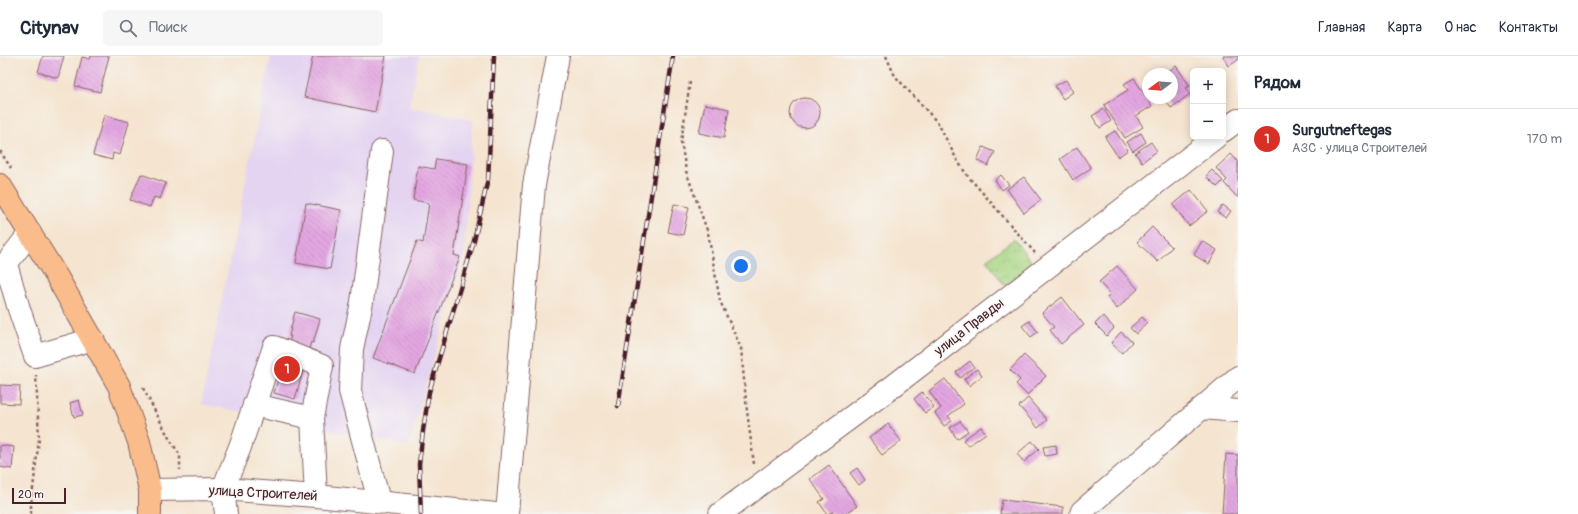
<!DOCTYPE html>
<html lang="ru">
<head>
<meta charset="utf-8">
<style>
	:root { --surface:#fff; --page:#f6f6f7; --text:#1f2937; --muted:#747a83; --line:#e0e1e3; --accent:#d93025 }
	body { margin:0; font-family:Pangolin,sans-serif; background:var(--page); color:var(--text) }
	.controls { position:absolute; right:12px; top:12px; display:grid; overflow:hidden; border-radius:6px; box-shadow:0 2px 10px #0003 }
	.controls button { width:36px; height:36px; display:grid; place-items:center; padding:0; border:0; border-bottom:1px solid var(--line); background:var(--surface); color:var(--text); font:20px sans-serif }
	.compass { position:absolute; left:1142px; top:12px; width:36px; height:36px; border-radius:50%; background:var(--surface); box-shadow:0 2px 10px #0003; rotate:254deg }
	.scale { position:absolute; left:12px; bottom:10px; width:54px; box-sizing:border-box; padding-left:4px; border:2px solid #4a1f2b; border-top:0; font-size:11px; line-height:14px; white-space:nowrap; color:#4a1f2b; -webkit-text-stroke:3px #f6f6f2; paint-order:stroke }
	.you { position:absolute; left:741px; top:210px; width:14px; height:14px; margin:-10px; border:3px solid #fff; border-radius:50%; background:#1a73e8; box-shadow:0 0 0 6px #1a73e833 }
	.badge { display:grid; place-items:center; width:26px; height:26px; border-radius:50%; background:var(--accent); color:#fff; font-size:13px; font-weight:700 }
	.pin { position:absolute; translate:-50% -50%; border:2px solid #fff; box-shadow:0 1px 4px #0006 }
	.list { margin:0; padding:0; list-style:none }
	h2 { display:flex; justify-content:space-between; align-items:center; height:52px; margin:0; padding:0 16px; font-size:17px }
	h2 small { font-size:13px; font-weight:400; color:var(--muted) }
	.list li { display:grid; grid-template-columns:26px 1fr auto; gap:12px; align-items:center; box-sizing:border-box; height:60px; padding:0 16px; border-top:1px solid var(--line) }
	.list b { display:block; font-size:15px; white-space:nowrap }
	.list p { margin:0; font-size:13px; white-space:nowrap; color:var(--muted) }
	.list em { font-size:13px; font-style:normal; color:var(--muted) }
	.icon { flex:none; width:22px; height:22px; fill:none; stroke:currentColor; stroke-width:2; stroke-linecap:round; stroke-linejoin:round }
	.map { position:relative; flex:none; width:1238px; height:458px; overflow:hidden }
	header { display:flex; align-items:center; gap:24px; box-sizing:border-box; height:56px; padding:0 20px; background:var(--surface); border-bottom:1px solid var(--line) }
	header strong { font-size:19px }
	nav { display:flex; gap:22px; margin-inline-start:auto; font-size:14px }
	.search { width:280px; height:36px; background:var(--page); display:flex; align-items:center; gap:10px; box-sizing:border-box; padding:0 14px; border-radius:6px; color:var(--muted); font-size:15px }
	main { display:flex }
	aside { flex:1; background:var(--surface) }
	.map>svg:first-child { display:block }
	.built { fill:#e4d3f1 }
	.park { fill:url(#park-crowns); stroke:#7a7a56 }
	.building { fill:url(#building-back-hatch) }
	.lines { fill:none; stroke-linecap:round; stroke-linejoin:round }
	.minor-casing { stroke:#866464; stroke-width:24 }
	.major-casing { stroke:#866464; stroke-width:24 }
	.path { stroke:#866464; stroke-width:2.5; stroke-dasharray:3 3; stroke-linecap:butt }
	.minor { stroke:#fff; stroke-width:22 }
	.major { stroke:#fabc8b; stroke-width:22 }
	.rail-casing { stroke:#4a1f2b; stroke-width:4.5 }
	.rail { stroke:#f6f6f2; stroke-width:3; stroke-dasharray:9; stroke-linecap:butt }
	.labels { text-anchor:middle; dominant-baseline:central; stroke-width:3; stroke-linejoin:round; paint-order:stroke }
	.street-label { font-size:14px; fill:#4a1f2b; stroke:#f6f6f2 }
</style>
</head>
<body>
<header>
<strong>Citynav</strong>
<div class="search"><svg class="icon" aria-label="search" viewBox="0 0 24 24"><circle cx="10" cy="10" r="6"/><path d="M15 15l6 6"/></svg>Поиск</div>
<nav><a>Главная</a><a>Карта</a><a>О нас</a><a>Контакты</a></nav>
</header>
<main>
<div class="map">
<svg width="1238" height="458" viewBox="0 0 1238 458">
	<defs>
		<pattern id="park-crowns" width="20" height="18" patternUnits="userSpaceOnUse"><rect width="20" height="18" fill="#a9d682"/><path d="M2 6a3 3 0 1 1 6 0M12 15a3 3 0 1 1 6 0" fill="none" stroke="#93b770"/></pattern>
		<pattern id="building-back-hatch" width="6" height="6" patternUnits="userSpaceOnUse"><rect width="6" height="6" fill="#e3a6e1"/><path d="M-1 5l2 2M0 0l6 6M5-1l2 2" fill="none" stroke="#c48ec1"/></pattern>
	</defs>
	<rect width="100%" height="100%" fill="#f6f6f2"/>
	<filter id="ink" filterUnits="userSpaceOnUse"><feTurbulence type="fractalNoise" baseFrequency=".025" numOctaves="2"/><feDisplacementMap in="SourceGraphic" scale="8" xChannelSelector="R" yChannelSelector="G"/><feConvolveMatrix kernelMatrix="1 2 1 2 8 2 1 2 1" color-interpolation-filters="sRGB"/></filter>
	<filter id="wash" filterUnits="userSpaceOnUse"><feTurbulence type="fractalNoise" baseFrequency=".012" numOctaves="4" result="noise"/><feDisplacementMap in="SourceGraphic" scale="16" xChannelSelector="R" yChannelSelector="G"/><feGaussianBlur stdDeviation="0.9" result="paint"/><feColorMatrix in="noise" values="0 0 0 0 0 0 0 0 0 0 0 0 0 0 0 0 0 1.4 0 .05"/><feComposite in="paint" operator="in"/></filter>
	<g filter="url(#wash)">
		<rect width="100%" height="100%" fill="#f5e4cf"/>
		<path class="built" d="M271,0H419L409,51L473,64L464,198L408,390L201,348Z"/>
		<path class="park" d="M1014,183L1034,209L1005,230L986,204Z"/>
		<g id="blocks">
			<g class="building">
				<path d="M43,0H64L58,22L38,16Z"/>
				<path d="M91,0H109L100,36L75,30L82,1L90,3Z"/>
				<path d="M313,0H386L375,56L304,41Z"/>
				<path d="M1223,0H1238V4L1229,10Z"/>
				<path d="M1176,10L1190,30L1186,32L1190,38L1171,52L1164,42H1172V18H1164Z"/>
				<path d="M1134,22L1152,50L1136,60L1143,71L1125,82L1104,49L1128,34L1124,28Z"/>
				<path d="M1066,24L1073,36L1063,43L1055,30Z"/>
				<circle cx="805" cy="57" r="15"/>
				<path d="M705,48L729,53L724,82L699,77Z"/>
				<path d="M1104,53L1111,65L1100,72L1092,60Z"/>
				<path d="M104,59L129,66L120,99L113,97L112,104L93,99Z"/>
				<path d="M1115,75L1128,94L1118,101L1105,81Z"/>
				<path d="M1141,77L1146,86L1133,95L1127,86Z"/>
				<path d="M1151,86L1157,95L1142,106L1135,97Z"/>
				<path d="M983,91L995,96L988,110L977,104Z"/>
				<path d="M1077,91L1091,112L1073,124L1060,103Z"/>
				<path d="M1231,98L1238,106V142L1224,127L1227,124L1216,112Z"/>
				<path d="M436,103L468,108L454,199L460,201L415,318L373,302L417,185L423,187L429,147L413,144L418,110L434,113Z"/>
				<path d="M1212,114L1223,125L1217,131L1206,120Z"/>
				<path d="M141,118L166,127L160,143L154,141L150,151L130,144Z"/>
				<path d="M1001,119L1009,129L1002,134L995,124Z"/>
				<path d="M1024,121L1041,144L1024,157L1007,133Z"/>
				<path d="M1191,134L1208,155L1189,170L1173,149Z"/>
				<path d="M306,147L341,154L330,213L296,207Z"/>
				<path d="M674,148L689,151L683,179L668,176Z"/>
				<path d="M1223,149L1231,155L1226,162L1217,156Z"/>
				<path d="M1152,171L1172,191L1158,206L1137,186Z"/>
				<path d="M1202,185L1217,194L1209,208L1194,199Z"/>
				<path d="M1117,210L1138,233L1117,253L1107,241L1110,238L1099,226Z"/>
				<path d="M1062,241L1084,269L1061,288L1050,274L1054,271L1042,257Z"/>
				<path d="M295,256L320,263L313,287L311,286L295,343L274,337L291,280H289Z"/>
				<path d="M1103,260L1114,272L1107,280L1095,268Z"/>
				<path d="M1142,261L1147,266L1136,278L1130,272Z"/>
				<path d="M1029,265L1038,276L1031,281L1022,270Z"/>
				<path d="M1121,276L1132,286L1122,297L1111,287Z"/>
				<path d="M1024,299L1046,320L1027,339L1016,328L1020,324L1010,314Z"/>
				<path d="M970,305L974,311L960,322L956,316Z"/>
				<path d="M977,313L982,320L969,330L964,323Z"/>
				<path d="M945,323L964,348L948,360L952,365L944,370L935,357L941,352L929,335Z"/>
				<path d="M0,329L20,330L19,348L0,347Z"/>
				<path d="M922,336L934,351L925,357L914,343Z"/>
				<path d="M1028,342L1047,364L1038,372L1019,350Z"/>
				<path d="M79,344L83,359L74,361L70,347Z"/>
				<path d="M960,365L968,375L957,383L950,372Z"/>
				<path d="M888,368L901,385L882,399L869,382Z"/>
				<path d="M981,371L986,377L968,390L963,384Z"/>
				<path d="M1032,385L1039,393L1024,406L1017,398Z"/>
				<path d="M0,389L14,391L12,413L0,411Z"/>
				<path d="M1056,389L1057,398L1045,400L1043,391Z"/>
				<path d="M1226,398L1238,399V458H1222Z"/>
				<path d="M829,409L857,450L845,458H834L833,456L827,458L819,446L824,443L810,423Z"/>
				<path d="M857,412L865,424L859,429L850,417Z"/>
				<path d="M1002,444L1063,451V458H1000Z"/>
			</g>
		</g>
	</g>
	<g filter="url(#ink)">
		<use href="#blocks" fill-opacity="0" stroke="#866464" stroke-width="1"/>
		<g class="lines">
			<defs>
				<g id="minor">
					<path d="M1223,75L1238,64"/>
					<path d="M30,177L6,208L19,253L35,300L93,283"/>
					<path d="M254,349L312,362"/>
					<path d="M1202,352L1238,355"/>
					<path d="M150,434L223,433L316,440L496,458"/>
					<path d="M379,445L350,335L352,293L362,246L382,95"/>
					<path d="M226,458L223,433L240,391L274,291L322,310L312,362L316,440"/>
					<path d="M507,458L534,129L558,0"/>
					<path d="M720,458L892,331L1216,81"/>
					<path d="M1081,458L1082,455L1238,321"/>
				</g>
				<path id="major" d="M0,129L57,221L119,330L139,386L150,434V458"/>
			</defs>
			<use href="#minor" class="minor-casing"/>
			<use href="#major" class="major-casing"/>
			<g class="path">
				<path d="M886,0L895,20L938,67L957,104L967,119L1035,197"/>
				<path d="M690,26L681,86L686,115L708,177L720,245L741,292L747,355L754,408"/>
				<path d="M0,95L11,112"/>
				<path d="M143,332L169,382L180,399V414"/>
				<path d="M31,458V449L39,383L36,319"/>
			</g>
			<use href="#minor" class="minor"/>
			<use href="#major" class="major"/>
			<defs>
				<g id="rail">
					<path d="M618,350L673,0"/>
					<path d="M421,458L419,408L423,375L429,336L474,185L488,123L494,0"/>
				</g>
			</defs>
			<use href="#rail" class="rail-casing"/>
			<use href="#rail" class="rail"/>
		</g>
	</g>
	<g class="labels">
		<g class="street-label">
			<text transform="translate(969 271) rotate(-38)">улица Правды</text>
			<text transform="translate(263 437) rotate(3)">улица Строителей</text>
		</g>
	</g>
</svg>
<div class="controls">
<button>+</button>
<button>−</button>
</div>
<svg class="compass" viewBox="-18 -18 36 36"><path d="M0-13l5 13h-10z" fill="#e53935"/><path d="M0 13l5-13h-10z" fill="#747a83"/></svg>
<div class="scale">20 m</div>
<div class="you"></div>
<div class="pin badge" style="left:287px;top:313px">1</div>
</div>
<aside>
<h2>Рядом<small></small></h2>
<ul class="list">
<li><span class="badge">1</span><div><b>Surgutneftegas</b><p>АЗС · улица Строителей</p></div><em>170 m</em></li>
</ul>
</aside>
</main>
</body>
</html>
